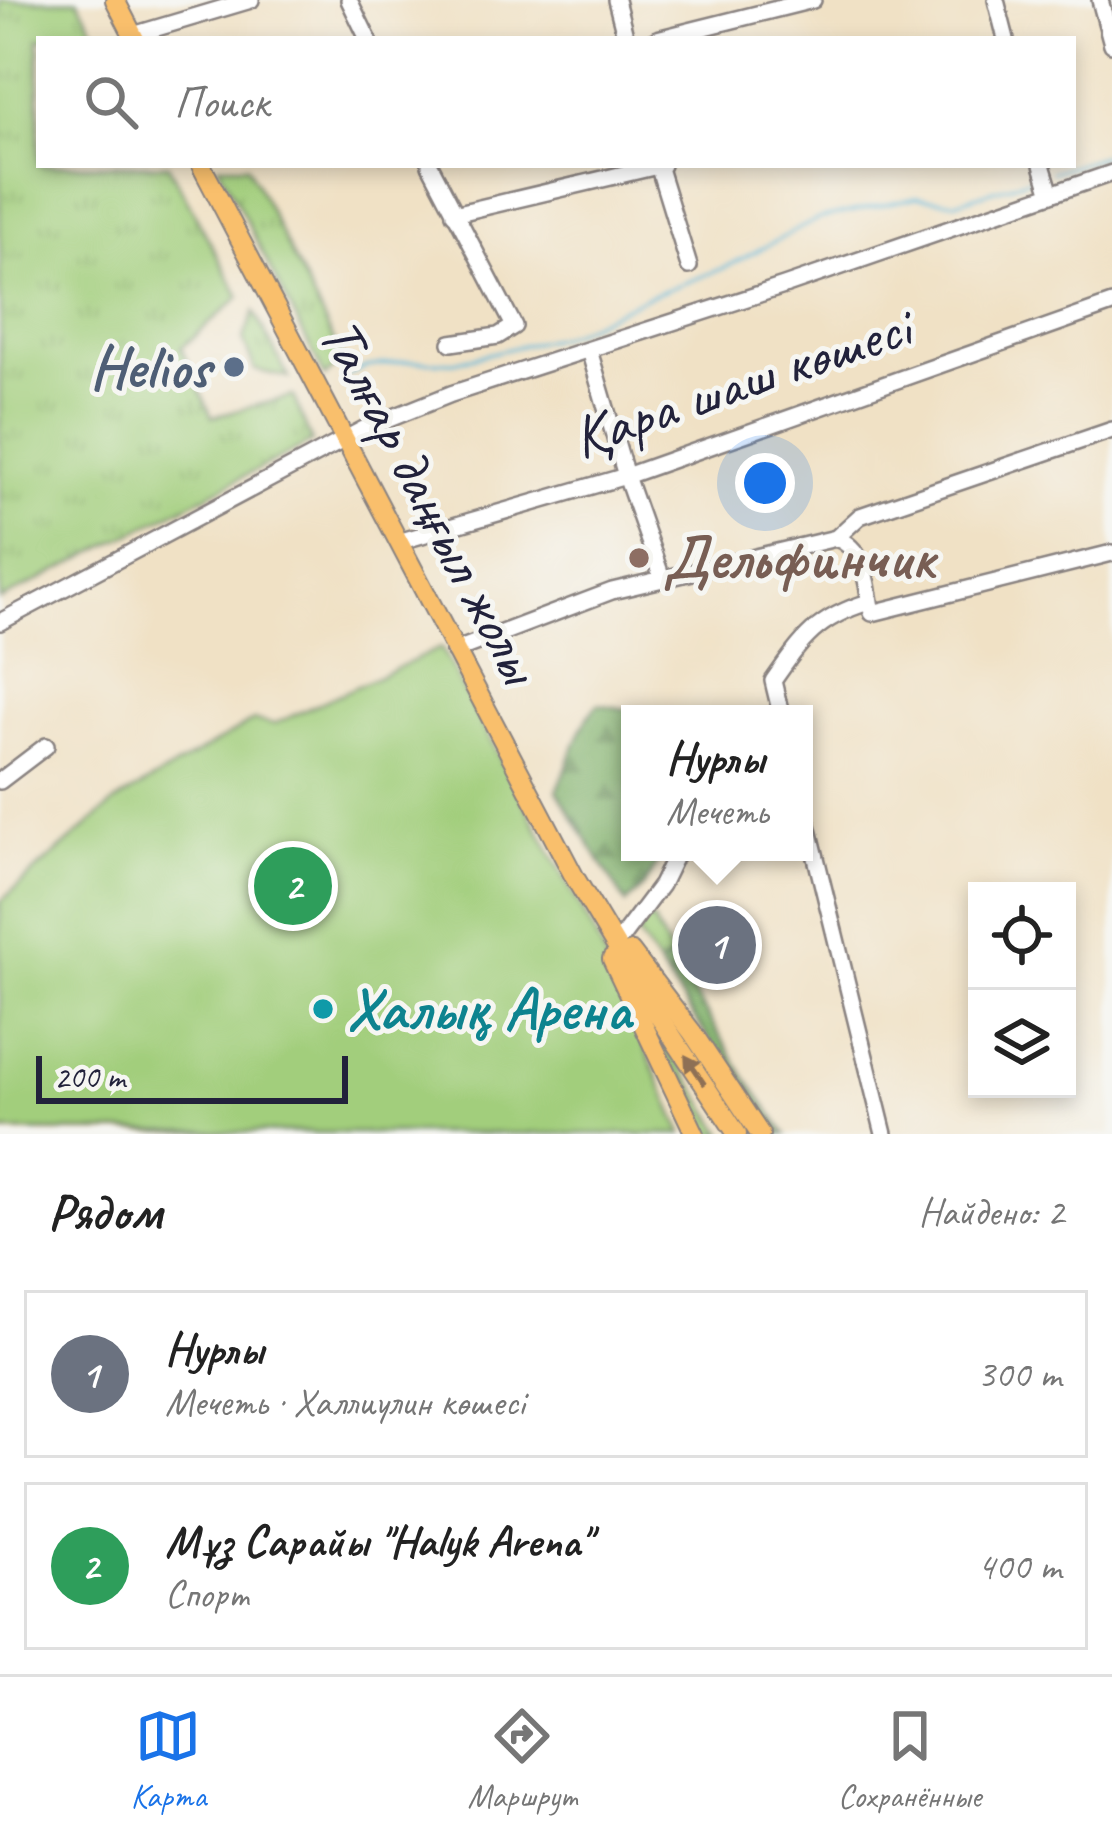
<!DOCTYPE html>
<html lang="ru">
<head>
<meta charset="utf-8">
<style>
	:root { --surface:#fff; --page:#f2f2f2; --text:#222; --muted:#767676; --line:#e0e0e0; --accent:#1a73e8 }
	body { margin:0; font-family:Caveat,sans-serif; background:var(--page); color:var(--text) }
	.controls { position:absolute; right:36px; bottom:36px; display:grid; overflow:hidden; border-radius:0px; box-shadow:0 6px 18px #0003 }
	.controls button { width:108px; height:108px; display:grid; place-items:center; padding:0; border:0; border-bottom:3px solid var(--line); background:var(--surface); color:var(--text); font:60px sans-serif }
	.scale { position:absolute; left:36px; bottom:30px; width:312px; box-sizing:border-box; padding-left:12px; border:6px solid #22223b; border-top:0; font-size:33px; line-height:42px; white-space:nowrap; color:#22223b; -webkit-text-stroke:9px #f6f6f2; paint-order:stroke }
	.you { position:absolute; left:765px; top:483px; width:42px; height:42px; margin:-30px; border:9px solid #fff; border-radius:50%; background:#1a73e8; box-shadow:0 0 0 18px #1a73e833 }
	.badge { display:grid; place-items:center; width:78px; height:78px; border-radius:50%; background:var(--accent); color:#fff; font-size:39px; font-weight:700 }
	.pin { position:absolute; translate:-50% -50%; border:6px solid #fff; box-shadow:0 3px 12px #0006 }
	.popup { position:absolute; left:621px; top:705px; width:192px; height:156px; box-sizing:border-box; display:grid; place-content:center; border-radius:0px; background:var(--surface); filter:drop-shadow(0 3px 9px #0005); font-size:39px; white-space:nowrap; color:var(--muted) }
	.popup b { font-size:45px; color:var(--text) }
	.popup::after { content:''; position:absolute; left:50%; top:100%; margin-left:-24px; border:24px solid transparent; border-top-color:var(--surface) }
	.list { margin:0; padding:0; list-style:none }
	h2 { display:flex; justify-content:space-between; align-items:center; height:156px; margin:0; padding:0 48px; font-size:51px }
	h2 small { font-size:39px; font-weight:400; color:var(--muted) }
	.list li { display:grid; grid-template-columns:78px 1fr auto; gap:36px; align-items:center; box-sizing:border-box; height:168px; margin:0 24px 24px; padding:0 24px; border:3px solid var(--line); border-radius:0px }
	.list b { display:block; font-size:45px; white-space:nowrap }
	.list p { margin:0; font-size:39px; white-space:nowrap; color:var(--muted) }
	.list em { font-size:39px; font-style:normal; color:var(--muted) }
	.icon { flex:none; width:66px; height:66px; fill:none; stroke:currentColor; stroke-width:2; stroke-linecap:round; stroke-linejoin:round }
	.map { position:relative; flex:none; width:1112px; height:1134px; overflow:hidden }
	.search { position:absolute; background:var(--surface); box-shadow:0 6px 18px #0003; left:36px; right:36px; top:36px; height:132px; display:flex; align-items:center; gap:30px; box-sizing:border-box; padding:0 42px; border-radius:0px; color:var(--muted); font-size:45px }
	.sheet { height:540px; background:var(--surface) }
	nav { display:flex; justify-content:space-around; align-items:center; box-sizing:border-box; height:168px; border-top:3px solid var(--line); background:var(--surface); font-size:33px; color:var(--muted) }
	nav a { display:grid; justify-items:center; gap:6px }
	nav .on { color:var(--accent) }
	.map>svg:first-child { display:block }
	.grass { fill:url(#grass-tufts); stroke:#62785b; stroke-width:3 }
	.forest { fill:url(#forest-firs); stroke:#526a53; stroke-width:3 }
	.garden { fill:#a2ce7b; stroke:#62785b; stroke-width:3 }
	.lines { fill:none; stroke-linecap:round; stroke-linejoin:round }
	.stream { stroke:#5ab7d8; stroke-width:3 }
	.minor-casing { stroke:#898280; stroke-width:20 }
	.major-casing { stroke:#898280; stroke-width:22 }
	.minor { stroke:#fff; stroke-width:15 }
	.major { stroke:#f9bf6c; stroke-width:18 }
	.oneway { fill:#8e7054 }
	.service-dot { fill:#5c6f8a; stroke:#f6f6f2; stroke-width:4.5 }
	.education-dot { fill:#8d6e63; stroke:#f6f6f2; stroke-width:4.5 }
	.culture-dot { fill:#0f9aa8; stroke:#f6f6f2; stroke-width:4.5 }
	.labels { text-anchor:middle; dominant-baseline:central; stroke-width:10; stroke-linejoin:round; paint-order:stroke }
	.service-label { font-size:60px; font-weight:bold; fill:#4e5e75; stroke:#f6f6f2; text-anchor:end }
	.street-label { font-size:60px; fill:#22223b; stroke:#f6f6f2 }
	.education-label { font-size:60px; font-weight:bold; fill:#785e54; stroke:#f6f6f2; text-anchor:start }
	.culture-label { font-size:60px; font-weight:bold; fill:#0d838f; stroke:#f6f6f2; text-anchor:start }
</style>
</head>
<body>
<div class="map">
<svg width="1112" height="1134" viewBox="0 0 1112 1134">
	<defs>
		<pattern id="grass-tufts" width="24" height="20" patternUnits="userSpaceOnUse" patternTransform="scale(3)"><rect width="24" height="20" fill="#a2ce7b"/><path d="M3 7l-1-3M5 7V3M7 7l1-3M15 17l-1-3M17 17v-4M19 17l1-3" fill="none" stroke="#8bb16b"/></pattern>
		<pattern id="forest-firs" width="22" height="20" patternUnits="userSpaceOnUse" patternTransform="scale(3)"><rect width="22" height="20" fill="#81b16b"/><path d="M5 1l3.5 6h-7zM16 11l3.5 6h-7z" fill="#699059"/></pattern>
	</defs>
	<rect width="100%" height="100%" fill="#f6f6f2"/>
	<filter id="ink" filterUnits="userSpaceOnUse"><feTurbulence type="fractalNoise" baseFrequency=".00833" numOctaves="2"/><feDisplacementMap in="SourceGraphic" scale="24" xChannelSelector="R" yChannelSelector="G"/><feConvolveMatrix kernelMatrix="1 2 1 2 8 2 1 2 1" color-interpolation-filters="sRGB"/></filter>
	<filter id="wash" filterUnits="userSpaceOnUse"><feTurbulence type="fractalNoise" baseFrequency=".004" numOctaves="4" result="noise"/><feDisplacementMap in="SourceGraphic" scale="48" xChannelSelector="R" yChannelSelector="G"/><feGaussianBlur stdDeviation="2.7" result="paint"/><feColorMatrix in="noise" values="0 0 0 0 0 0 0 0 0 0 0 0 0 0 0 0 0 1.4 0 .05"/><feComposite in="paint" operator="in"/></filter>
	<g filter="url(#wash)">
		<rect width="100%" height="100%" fill="#f0e1c5"/>
		<g class="grass">
			<path d="M0,0H78L99,39H39V165H168L240,297L181,348L212,417L293,396L312,442L0,600Z"/>
			<path d="M218,165H247L343,359L325,377Z"/>
			<path d="M254,312L289,378L255,370L243,340Z"/>
			<path d="M647,918L653,921L672,957L658,965L637,934Z"/>
			<path d="M644,1009L724,1134H703Z"/>
		</g>
		<g class="forest">
			<path d="M598,704L653,714H630V852H663L644,886L626,904L557,791C569,765 579,723 598,704Z"/>
			<path d="M672,957L744,1075L786,1134H774L658,965Z"/>
		</g>
		<path class="garden" d="M441,648L591,927L683,1134L0,1131V902L114,803L254,720L274,724Z"/>
		<g class="lines">
			<g class="stream">
				<path d="M1052,172L1112,153"/>
				<path d="M346,377L365,367L408,361L454,362L566,335L642,299L724,268L818,219L917,197L956,202L1036,177"/>
			</g>
		</g>
	</g>
	<g filter="url(#ink)">
		<g class="lines">
			<defs>
				<g id="minor">
					<path d="M349,0L368,39"/>
					<path d="M616,0L626,39"/>
					<path d="M996,0L1006,39"/>
					<path d="M1100,0L1112,44"/>
					<path d="M133,35L251,0"/>
					<path d="M657,39L813,0"/>
					<path d="M430,165L514,326L498,336L451,343"/>
					<path d="M658,165L689,266"/>
					<path d="M1042,165L1051,194"/>
					<path d="M454,214L662,165"/>
					<path d="M589,350L626,476L662,578"/>
					<path d="M836,538C867,550 866,584 872,613L1112,553"/>
					<path d="M398,542L626,476L1112,304"/>
					<path d="M0,622L364,429L451,394L784,286L1112,173"/>
					<path d="M454,651L612,591L836,538L860,516L1112,430"/>
					<path d="M781,714L773,681C802,639 818,617 869,602"/>
					<path d="M0,781L46,746"/>
					<path d="M804,809L884,1134"/>
					<path d="M621,938L661,885L677,852"/>
				</g>
				<g id="major">
					<path d="M115,0L135,39"/>
					<path d="M201,165L575,878L652,1006L737,1134"/>
					<path d="M631,952L692,1032L760,1134"/>
					<path d="M612,959L695,1134"/>
				</g>
			</defs>
			<use href="#minor" class="minor-casing"/>
			<use href="#major" class="major-casing"/>
			<use href="#minor" class="minor"/>
			<use href="#major" class="major"/>
		</g>
		<defs><path id="oneway-solid" d="M-6-.8H1V-3.2L6.5 0L1 3.2V.8H-6Z" transform="scale(3)"/></defs>
		<use class="oneway" href="#oneway-solid" transform="translate(695 1070) rotate(-124)"/>
	</g>
	<circle class="service-dot" cx="234" cy="367" r="12"/>
	<circle class="education-dot" cx="639" cy="558" r="12"/>
	<circle class="culture-dot" cx="323" cy="1009" r="12"/>
	<g class="labels">
		<g class="service-label">
			<text x="210" y="367">Helios</text>
		</g>
		<g class="street-label">
			<text transform="translate(741 382) rotate(-19)">Қара шаш көшесі</text>
			<text transform="translate(430 500) rotate(62)">Талғар даңғыл жолы</text>
		</g>
		<g class="education-label">
			<text x="663" y="558">Дельфинчик</text>
		</g>
		<g class="culture-label">
			<text x="347" y="1009">Халық Арена</text>
		</g>
	</g>
</svg>
<div class="controls">
<button><svg class="icon" aria-label="locate" viewBox="0 0 24 24"><circle cx="12" cy="12" r="6"/><path d="M12 2v4M12 18v4M2 12h4M18 12h4"/></svg></button>
<button><svg class="icon" aria-label="layers" viewBox="0 0 24 24"><path d="M12 4l9 5-9 5-9-5zM3 14l9 5 9-5"/></svg></button>
</div>
<div class="scale">200 m</div>
<div class="you"></div>
<div class="pin badge" style="left:717px;top:945px;background:#6b7280">1</div>
<div class="popup"><b>Нурлы</b>Мечеть</div>
<div class="pin badge" style="left:293px;top:886px;background:#2e9e5b">2</div>
<div class="search"><svg class="icon" aria-label="search" viewBox="0 0 24 24"><circle cx="10" cy="10" r="6"/><path d="M15 15l6 6"/></svg>Поиск</div>
</div>
<section class="sheet">
<h2>Рядом<small>Найдено: 2</small></h2>
<ul class="list">
<li><span class="badge" style="background:#6b7280">1</span><div><b>Нурлы</b><p>Мечеть · Халлиулин көшесі</p></div><em>300 m</em></li>
<li><span class="badge" style="background:#2e9e5b">2</span><div><b>Мұз Сарайы &quot;Halyk Arena&quot;</b><p>Спорт</p></div><em>400 m</em></li>
</ul>
</section>
<nav>
<a class="on"><svg class="icon" aria-label="map" viewBox="0 0 24 24"><path d="M3 6l6-2 6 2 6-2v14l-6 2-6-2-6 2zM9 4v14M15 6v14"/></svg>Карта</a>
<a><svg class="icon" aria-label="directions" viewBox="0 0 24 24"><path d="M12 3l9 9-9 9-9-9zM9 14v-3h6M13 9l2 2-2 2"/></svg>Маршрут</a>
<a><svg class="icon" aria-label="saved" viewBox="0 0 24 24"><path d="M7 4h10v16l-5-4-5 4z"/></svg>Сохранённые</a>
</nav>
</body>
</html>
